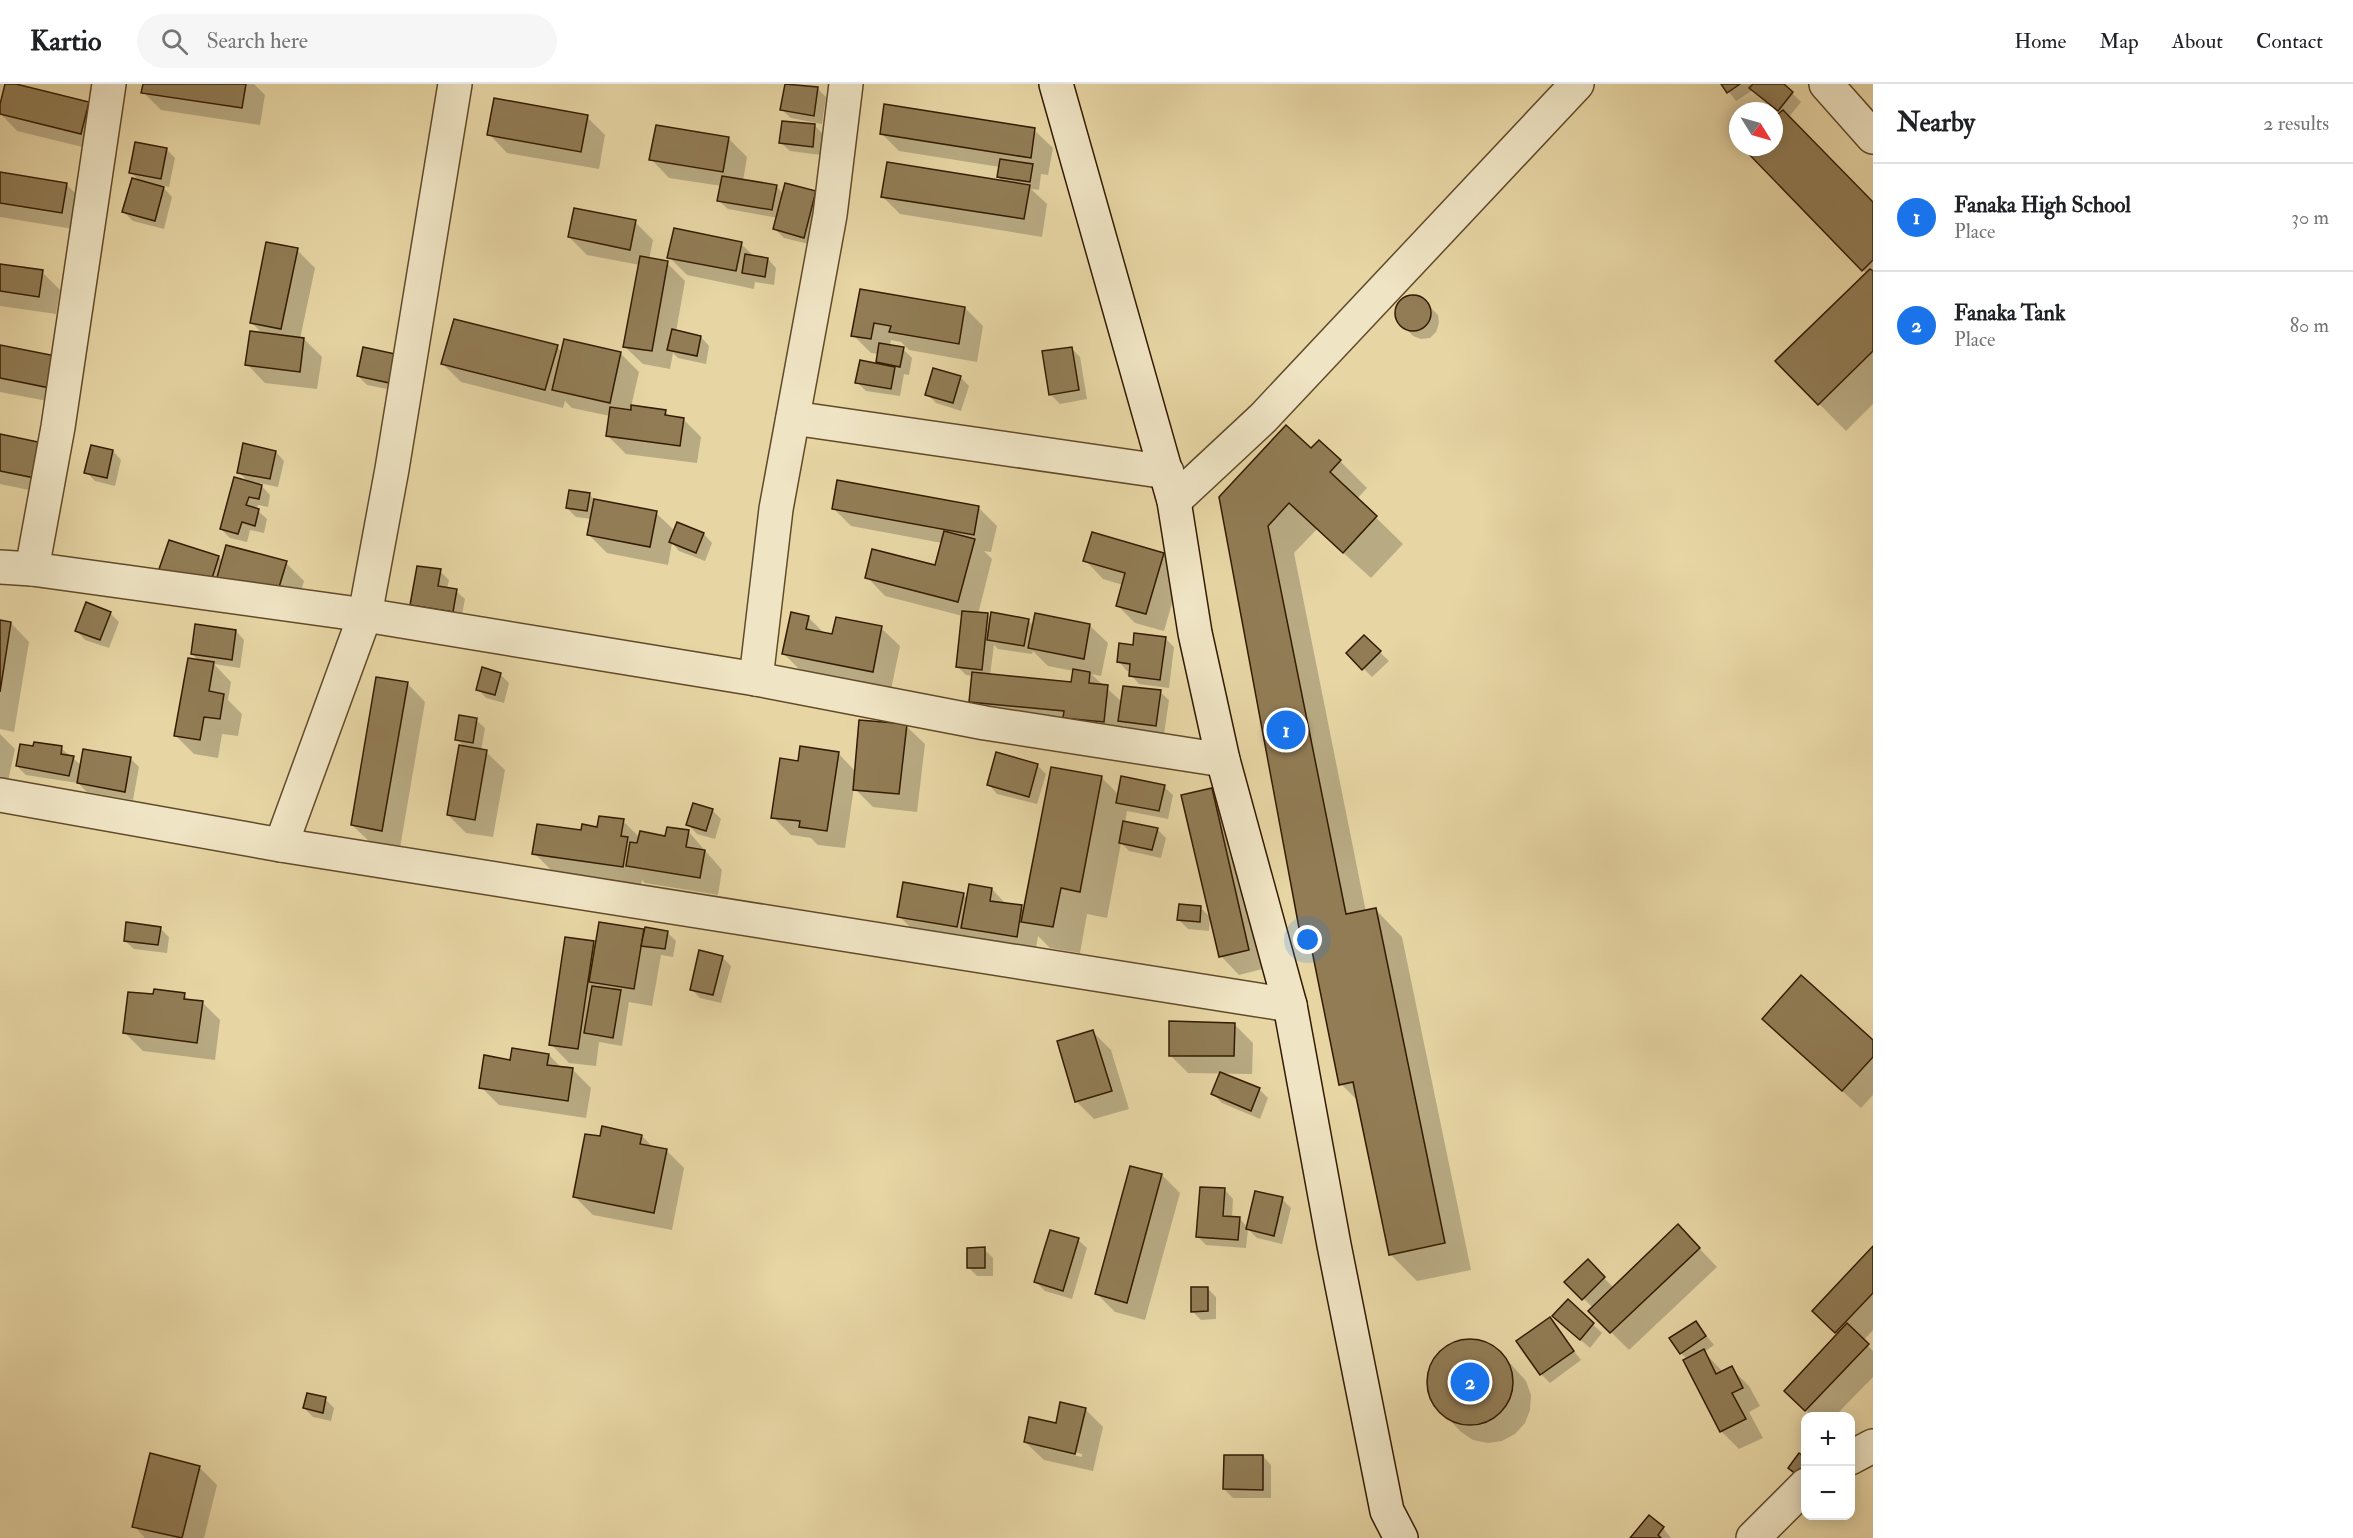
<!DOCTYPE html>
<html lang="en">
<head>
<meta charset="utf-8">
<style>
	:root { --surface:#fff; --page:#f6f6f6; --text:#202124; --muted:#757577; --line:#e0e0e0; --accent:#1a73e8 }
	body { margin:0; font-family:"IM FELL Double Pica",serif; background:var(--page); color:var(--text) }
	.controls { position:absolute; right:18px; bottom:18px; display:grid; overflow:hidden; border-radius:12px; box-shadow:0 3px 15px #0003 }
	.controls button { width:54px; height:54px; display:grid; place-items:center; padding:0; border:0; border-bottom:2px solid var(--line); background:var(--surface); color:var(--text); font:30px sans-serif }
	.compass { position:absolute; left:1729px; top:18px; width:54px; height:54px; border-radius:50%; background:var(--surface); box-shadow:0 3px 15px #0003; rotate:127deg }
	.you { position:absolute; left:1308px; top:856px; width:21px; height:21px; margin:-15px; border:4px solid #fff; border-radius:50%; background:#1a73e8; box-shadow:0 0 0 9px #1a73e833 }
	.badge { display:grid; place-items:center; width:39px; height:39px; border-radius:50%; background:var(--accent); color:#fff; font-size:20px; font-weight:700 }
	.pin { position:absolute; translate:-50% -50%; border:3px solid #fff; box-shadow:0 2px 6px #0006 }
	.list { margin:0; padding:0; list-style:none }
	h2 { display:flex; justify-content:space-between; align-items:center; height:78px; margin:0; padding:0 24px; font-size:26px }
	h2 small { font-size:20px; font-weight:400; color:var(--muted) }
	.list li { display:grid; grid-template-columns:39px 1fr auto; gap:18px; align-items:center; box-sizing:border-box; height:108px; padding:0 24px; border-top:2px solid var(--line) }
	.list b { display:block; font-size:22px; white-space:nowrap }
	.list p { margin:0; font-size:20px; white-space:nowrap; color:var(--muted) }
	.list em { font-size:20px; font-style:normal; color:var(--muted) }
	.icon { flex:none; width:33px; height:33px; fill:none; stroke:currentColor; stroke-width:2; stroke-linecap:round; stroke-linejoin:round }
	.map { position:relative; flex:none; width:1873px; height:1454px; overflow:hidden }
	header { display:flex; align-items:center; gap:36px; box-sizing:border-box; height:84px; padding:0 30px; background:var(--surface); border-bottom:2px solid var(--line) }
	header strong { font-size:28px }
	nav { display:flex; gap:33px; margin-inline-start:auto; font-size:21px }
	.search { width:420px; height:54px; background:var(--page); display:flex; align-items:center; gap:15px; box-sizing:border-box; padding:0 21px; border-radius:33px; color:var(--muted); font-size:22px }
	main { display:flex }
	aside { flex:1; background:var(--surface) }
	.map>svg:first-child { display:block }
	.shadow { fill:#0003; fill-rule:evenodd }
	.building { fill:#917c55; stroke:#341b00; stroke-width:1.5 }
	.lines { fill:none; stroke-linecap:round; stroke-linejoin:round }
	.minor-casing { stroke:#614a29; stroke-width:36 }
	.secondary-casing { stroke:#341b00; stroke-width:36 }
	.minor { stroke:#efe4c4; stroke-width:33 }
	.secondary { stroke:#efe4c4; stroke-width:33 }
</style>
</head>
<body>
<header>
<strong>Kartio</strong>
<div class="search"><svg class="icon" aria-label="search" viewBox="0 0 24 24"><circle cx="10" cy="10" r="6"/><path d="M15 15l6 6"/></svg>Search here</div>
<nav><a>Home</a><a>Map</a><a>About</a><a>Contact</a></nav>
</header>
<main>
<div class="map">
<svg width="1873" height="1454" viewBox="0 0 1873 1454">
	<rect width="100%" height="100%" fill="#e7d5a4"/>
	<filter id="stains"><feTurbulence type="fractalNoise" baseFrequency=".00333" numOctaves="4"/><feColorMatrix values="0 0 0 0 .2 0 0 0 0 .09 0 0 0 0 .02 0 0 0 .5 -.17"/></filter>
	<radialGradient id="worn" r=".72"><stop offset=".6" stop-color="#630" stop-opacity="0"/><stop offset="1" stop-color="#630" stop-opacity=".3"/></radialGradient>
	<g class="shadow">
		<path d="M7,0L88,19L106,38L99,67L17,47L0,29Z"/>
		<path d="M144,0H254L265,11L260,41L161,26L143,8Z"/>
		<path d="M787,0L818,5L826,13L822,40L791,34L782,26Z"/>
		<path d="M1723,0H1781L1792,9L1801,18L1788,34L1873,120V320L1846,347L1777,277L1867,190L1745,64L1774,63V35L1781,30L1753,6L1736,17Z"/>
		<path d="M587,33L605,51L599,85L507,69L489,50Z"/>
		<path d="M814,41L823,50L821,71L790,67L781,59Z"/>
		<path d="M1034,46L1053,64L1048,91L1041,90L1039,106L1031,105L1047,120L1042,153L900,130L882,112L1004,98L998,93L1000,83L899,67L881,49Z"/>
		<path d="M729,55L747,73L743,97L776,102L784,110L815,109L824,117L813,161L784,154L775,145L778,134L728,125L719,117L722,102L669,94L651,75Z"/>
		<path d="M167,66L175,74L169,103L161,101L172,113L164,145L133,137L124,128L140,98L131,88Z"/>
		<path d="M0,90L66,100L84,118L79,146L0,133Z"/>
		<path d="M635,138L653,156L649,176L667,179L685,197L676,248L701,253L709,262L706,280L678,274L673,269L670,285L643,280L624,262L640,181L587,171L569,153Z"/>
		<path d="M741,160L755,173L768,175L776,184L774,201L755,198L754,205L687,191L669,173Z"/>
		<path d="M297,166L315,184L300,255H304L322,273L317,305L265,299L247,280L263,250L251,238Z"/>
		<path d="M0,182L42,188L60,206L56,230L0,222Z"/>
		<path d="M861,207L965,224L983,242L977,278L909,266L901,258L891,256L890,263L903,265L912,274L909,291L904,290L900,312L866,307L857,298L877,281L879,270L871,269L853,251Z"/>
		<path d="M1413,212L1422,215L1438,231L1439,239L1436,248L1430,254L1421,255L1413,252L1398,236L1396,228L1399,220L1405,214Z"/>
		<path d="M0,262L68,321L0,308Z"/>
		<path d="M557,263L562,268L620,269L639,288L631,323L665,327L671,334L683,335L701,353L697,379L626,370L608,352L610,332L572,324L565,317L563,324L461,298L443,280Z"/>
		<path d="M1071,264L1080,273L1087,315L1060,320L1051,311L1044,269Z"/>
		<path d="M364,265L402,308L367,301L358,292Z"/>
		<path d="M960,293L969,302L961,327L936,319L927,310Z"/>
		<path d="M0,351L53,411L0,400Z"/>
		<path d="M113,367L121,376L115,402L95,397L86,388Z"/>
		<path d="M1311,367L1340,377L1367,404L1357,415L1403,460L1371,494L1317,445L1294,469L1366,828L1376,826L1402,853L1471,1186L1417,1197L1390,1170L1359,1018L1341,1000L1311,854L1301,843L1221,414Z"/>
		<path d="M276,368L284,377L278,403L259,399L270,411L268,423L258,421L256,425L267,435L264,449L250,446L247,458L230,454L221,445L249,399L239,388Z"/>
		<path d="M589,410L596,417L656,429L675,447L678,440L704,450L712,459L705,477L679,467L672,459L668,481L607,469L589,451L592,435L576,433L567,424Z"/>
		<path d="M833,424H979L997,442L991,468L984,467L992,475L978,530L988,531L992,535L1028,536L1034,542L1089,541L1108,559L1101,592L1091,590L1122,618L1160,608L1169,616L1164,650L1128,646L1123,641L1122,655L988,635L970,617L973,592L966,591L957,582L963,532L885,512L867,493L936,483L942,459L851,442ZM994,561L998,565L1032,570L1033,567L1048,582L1074,587L1072,599L990,591Z"/>
		<path d="M170,458L219,473L223,478L286,479L304,497L294,531L169,496Z"/>
		<path d="M1163,470L1181,488L1164,547L1135,539L1117,521L1123,501L1103,495L1085,476Z"/>
		<path d="M440,487L449,496L447,505L456,507L465,515L461,536L421,530L412,521Z"/>
		<path d="M110,529L119,538L109,564L85,556L77,547Z"/>
		<path d="M808,533L825,550L833,552L881,544L900,562L891,606L802,588L784,570Z"/>
		<path d="M0,538L11,539L29,558L14,648L0,645Z"/>
		<path d="M236,547L244,556L240,584L214,580L231,598L228,616L242,630L238,652L222,650L218,674L194,670L176,652L200,578L192,570Z"/>
		<path d="M1364,553L1389,577L1372,593L1348,569Z"/>
		<path d="M1165,554L1174,563L1169,604L1139,600L1131,591V587H1127L1119,578L1134,563Z"/>
		<path d="M483,585L501,591L509,599L504,619L486,614L478,605Z"/>
		<path d="M407,599L425,618L400,764L371,759L352,741Z"/>
		<path d="M476,636L485,644L481,667L486,668L505,686L493,753L466,749L448,731L465,664L457,655Z"/>
		<path d="M906,642L925,660L917,728L873,723L854,704L845,764L818,761L811,754L791,751L773,733L799,678L838,669L856,688Z"/>
		<path d="M0,650L15,665L6,706L0,705Z"/>
		<path d="M34,664H61L82,682L130,674L139,683L133,716L87,708L78,699L26,691L17,682Z"/>
		<path d="M1037,681L1046,690L1037,720L997,710L989,701Z"/>
		<path d="M1101,693L1119,711L1164,703L1173,711L1168,735L1127,727L1125,739L1157,745L1166,754L1161,774L1129,767L1121,759L1107,834L1087,830L1080,869L1050,864L1038,852L1035,870L917,850L899,832L963,810L968,815L992,805L1007,821L1021,823L1025,827Z"/>
		<path d="M1211,706L1229,724L1266,884L1239,891L1221,872Z"/>
		<path d="M712,726L721,735L715,755L697,750L688,741Z"/>
		<path d="M623,737L640,754H666L688,747L722,786L718,811L645,799L642,796L641,801L552,787L534,769L582,748Z"/>
		<path d="M1201,824L1210,833L1209,847L1188,845L1179,836Z"/>
		<path d="M160,844L169,853L167,869L134,865L125,857Z"/>
		<path d="M644,846L646,848H667L676,857L673,873L661,871L652,922L629,918L622,962L599,958L596,982L569,979L551,960L593,858L597,861Z"/>
		<path d="M722,873L731,882L721,919L700,914L691,905Z"/>
		<path d="M184,911L190,917L202,918L220,936L215,976L143,967L125,949L154,912Z"/>
		<path d="M1234,940L1253,959L1252,990L1188,989L1170,971Z"/>
		<path d="M1093,948L1111,966L1129,1025L1094,1035L1076,1017Z"/>
		<path d="M1782,953L1873,958V1011L1861,1024Z"/>
		<path d="M549,971L562,984L573,986L591,1004L586,1034L499,1021L481,1003L512,977Z"/>
		<path d="M1221,990L1260,1006L1268,1014L1260,1035L1222,1019L1213,1010Z"/>
		<path d="M642,1052L654,1064L666,1066L684,1084L672,1146L593,1131L574,1112L601,1054Z"/>
		<path d="M1162,1091L1180,1109L1145,1236L1115,1228L1097,1210Z"/>
		<path d="M1225,1106L1233,1115L1232,1134H1239L1248,1144L1282,1115L1291,1124L1282,1160L1257,1154L1248,1145L1246,1164L1206,1161L1198,1153Z"/>
		<path d="M1078,1156L1087,1164L1072,1215L1045,1207L1036,1198Z"/>
		<path d="M1696,1161L1717,1183L1629,1266L1590,1227L1593,1224L1567,1198L1588,1178L1614,1204Z"/>
		<path d="M1873,1164V1246L1863,1257L1873,1267V1293L1835,1332H1812L1786,1307L1838,1251L1814,1227Z"/>
		<path d="M984,1165L993,1174V1192H977L968,1183Z"/>
		<path d="M1207,1204L1216,1213V1235L1201,1236L1192,1227Z"/>
		<path d="M1568,1217L1602,1249L1590,1264L1563,1241Z"/>
		<path d="M1549,1235L1581,1276L1550,1299L1541,1290Z"/>
		<path d="M1696,1239L1714,1261L1704,1268L1723,1288L1731,1284L1749,1302L1760,1322L1749,1328L1763,1354L1739,1365L1721,1347L1685,1277L1687,1275L1681,1269Z"/>
		<path d="M1472,1256L1486,1259L1499,1267L1526,1297L1531,1311L1530,1326L1525,1339L1515,1350L1502,1357L1488,1359L1473,1356L1461,1348L1433,1318L1429,1304V1289L1435,1276L1445,1265L1458,1258Z"/>
		<path d="M325,1315L334,1324L331,1337L313,1333L304,1324Z"/>
		<path d="M1085,1325L1103,1343L1093,1387L1044,1376L1025,1358ZM1045,1361L1082,1370V1373L1045,1364Z"/>
		<path d="M1263,1372L1271,1381V1414H1233L1224,1405Z"/>
		<path d="M199,1383L217,1401L204,1454H145L134,1442Z"/>
		<path d="M1663,1444L1671,1454H1632Z"/>
	</g>
	<g class="building">
		<path d="M5,0H16L89,18L81,50L0,30V20Z"/>
		<path d="M143,0H246L242,24L141,9Z"/>
		<path d="M785,0L818,3L814,32L780,26Z"/>
		<path d="M1721,0H1740L1727,9Z"/>
		<path d="M1753,0H1784L1793,8L1778,27L1749,4Z"/>
		<path d="M494,14L588,31L581,68L487,51Z"/>
		<path d="M884,20L1035,44L1031,74L880,50Z"/>
		<path d="M1783,26L1873,118V176L1862,187L1743,64L1774,63V33Z"/>
		<path d="M782,37L815,40L813,63L779,59Z"/>
		<path d="M656,41L729,53L723,88L649,76Z"/>
		<path d="M135,58L167,64L161,95L129,89Z"/>
		<path d="M1000,75L1033,80L1030,98L997,93Z"/>
		<path d="M887,78L1030,101L1024,135L881,113Z"/>
		<path d="M0,88L67,99L62,129L0,119Z"/>
		<path d="M722,92L777,101L772,126L717,117Z"/>
		<path d="M132,94L164,103L155,137L122,128Z"/>
		<path d="M785,99L816,107L804,154L773,145Z"/>
		<path d="M574,124L636,136L630,166L568,153Z"/>
		<path d="M674,144L742,158L736,187L667,174Z"/>
		<path d="M266,158L298,164L281,245L250,239Z"/>
		<path d="M745,170L768,174L765,193L742,189Z"/>
		<path d="M640,172L668,177L652,267L623,263Z"/>
		<path d="M0,180L43,186L39,213L0,207Z"/>
		<path d="M1870,185L1873,187V267L1818,321L1775,277Z"/>
		<path d="M860,205L965,223L959,260L889,248L891,242L874,239L871,255L851,252Z"/>
		<circle cx="1413" cy="229" r="18"/>
		<path d="M454,235L558,261L545,306L441,280Z"/>
		<path d="M672,245L701,252L697,272L667,266Z"/>
		<path d="M250,247L304,254L300,288L245,281Z"/>
		<path d="M564,255L621,268L610,319L552,306Z"/>
		<path d="M879,259L904,263L900,283L876,278Z"/>
		<path d="M0,261L56,272L50,304L0,294Z"/>
		<path d="M363,263L400,271L394,300L357,292Z"/>
		<path d="M1072,263L1079,306L1049,311L1042,267Z"/>
		<path d="M860,276L895,283L891,305L855,299Z"/>
		<path d="M933,284L961,292L953,319L925,311Z"/>
		<path d="M631,321L666,326L665,331L684,334L680,362L606,352L610,323L631,326Z"/>
		<path d="M1286,341L1311,364L1319,356L1341,376L1330,388L1377,432L1343,469L1289,419L1268,442L1346,830L1376,824L1445,1159L1389,1171L1353,998L1339,1001L1307,842L1299,844L1219,413Z"/>
		<path d="M0,350L43,359L35,394L0,387Z"/>
		<path d="M243,359L276,367L270,395L237,389Z"/>
		<path d="M91,361L113,366L107,394L84,389Z"/>
		<path d="M234,393L262,401L259,415L249,413L246,421L259,425L255,442L242,438L238,450L220,445Z"/>
		<path d="M837,396L979,422L974,451L832,425Z"/>
		<path d="M569,406L590,409L587,427L566,424Z"/>
		<path d="M594,415L657,427L650,463L587,451Z"/>
		<path d="M677,438L704,449L696,469L669,458Z"/>
		<path d="M944,447L975,455L958,518L865,494L872,465L935,481Z"/>
		<path d="M1092,448L1164,469L1146,530L1116,522L1125,489L1083,477Z"/>
		<path d="M169,456L219,472L209,504L158,488Z"/>
		<path d="M226,461L287,477L276,513L216,497Z"/>
		<path d="M417,482L441,485L438,502L457,505L453,528L410,521Z"/>
		<path d="M86,518L111,528L100,556L75,547Z"/>
		<path d="M962,527L988,529L982,586L956,583Z"/>
		<path d="M791,528L809,532L806,545L832,550L836,533L882,542L873,588L782,570Z"/>
		<path d="M991,528L1029,535L1024,562L987,556Z"/>
		<path d="M1035,529L1090,540L1084,575L1028,564Z"/>
		<path d="M0,536L11,538L0,608Z"/>
		<path d="M195,540L236,546L232,576L191,570Z"/>
		<path d="M1134,549L1166,553L1160,596L1129,592L1130,580L1117,578L1119,559L1133,561Z"/>
		<path d="M1364,551L1381,567L1362,586L1346,569Z"/>
		<path d="M188,574L214,578L209,607L224,610L220,635L204,633L200,656L174,652Z"/>
		<path d="M482,583L501,589L495,611L476,606Z"/>
		<path d="M1073,585L1090,588L1089,599L1108,601L1104,638L1063,634L1064,627L969,618L972,588L1071,598Z"/>
		<path d="M376,593L408,598L382,747L351,741Z"/>
		<path d="M1123,602L1161,606L1156,642L1118,637Z"/>
		<path d="M459,631L477,634L473,659L455,656Z"/>
		<path d="M859,636L907,640L899,710L853,706Z"/>
		<path d="M34,658L62,662L61,670L74,672L69,692L16,682L20,660L33,662Z"/>
		<path d="M459,661L487,666L475,736L447,731Z"/>
		<path d="M800,662L839,668L827,747L799,743L800,737L771,734L780,674L798,677Z"/>
		<path d="M83,665L131,673L125,708L77,699Z"/>
		<path d="M996,668L1038,680L1029,713L987,701Z"/>
		<path d="M1051,683L1102,692L1080,808L1061,804L1053,843L1021,838Z"/>
		<path d="M1121,692L1165,701L1159,727L1116,719Z"/>
		<path d="M1212,704L1249,866L1219,873L1181,711Z"/>
		<path d="M693,719L713,725L706,747L686,741Z"/>
		<path d="M599,732L624,735L621,752L628,753L623,783L532,770L537,740L581,746L582,740L597,743Z"/>
		<path d="M1123,737L1158,744L1152,766L1119,759Z"/>
		<path d="M667,743L689,746L686,763L705,766L700,794L626,782L630,758L637,759L640,747L665,752Z"/>
		<path d="M903,798L964,809L957,843L897,833Z"/>
		<path d="M969,800L992,804L990,817L1022,821L1017,853L961,844Z"/>
		<path d="M1179,820L1201,822L1200,838L1177,836Z"/>
		<path d="M126,838L161,843L158,861L124,857Z"/>
		<path d="M599,838L644,845L634,905L589,898Z"/>
		<path d="M645,843L668,847L665,865L641,862Z"/>
		<path d="M565,853L594,857L578,965L549,961Z"/>
		<path d="M699,866L723,872L713,911L690,906Z"/>
		<path d="M1801,891L1873,956V973L1842,1007L1762,935Z"/>
		<path d="M592,902L621,906L613,954L584,949Z"/>
		<path d="M154,905L185,909L184,915L203,917L197,959L123,949L128,908L153,910Z"/>
		<path d="M1169,937L1235,939L1234,972H1169Z"/>
		<path d="M1093,946L1112,1007L1075,1018L1057,957Z"/>
		<path d="M512,964L549,970L547,981L573,984L568,1017L479,1004L484,971L510,976Z"/>
		<path d="M1220,988L1260,1004L1251,1027L1211,1010Z"/>
		<path d="M602,1042L642,1051L640,1060L667,1065L654,1129L573,1113L585,1050L600,1052Z"/>
		<path d="M1130,1082L1162,1090L1127,1219L1095,1210Z"/>
		<path d="M1200,1103L1225,1104L1223,1132L1240,1133L1238,1156L1196,1153Z"/>
		<path d="M1255,1107L1283,1113L1274,1152L1246,1145Z"/>
		<path d="M1678,1140L1700,1164L1610,1249L1588,1227Z"/>
		<path d="M1050,1146L1079,1154L1063,1207L1034,1198Z"/>
		<path d="M1873,1162V1209L1835,1249L1812,1227Z"/>
		<path d="M985,1163V1184H967V1164Z"/>
		<path d="M1588,1175L1605,1193L1582,1216L1564,1198Z"/>
		<path d="M1191,1203H1208V1227L1191,1228Z"/>
		<path d="M1568,1215L1594,1239L1580,1256L1552,1232Z"/>
		<path d="M1550,1233L1574,1267L1540,1291L1516,1257Z"/>
		<path d="M1696,1237L1706,1252L1680,1270L1669,1254Z"/>
		<path d="M1847,1239L1869,1260L1805,1327L1784,1307Z"/>
		<circle cx="1470" cy="1298" r="43"/>
		<path d="M1704,1265L1716,1290L1732,1282L1743,1304L1732,1309L1746,1335L1720,1348L1683,1276Z"/>
		<path d="M307,1309L326,1313L323,1329L303,1324Z"/>
		<path d="M1060,1318L1086,1324L1075,1370L1024,1358L1029,1333L1056,1339Z"/>
		<path d="M150,1369L200,1382L182,1454L132,1443Z"/>
		<path d="M1799,1369L1806,1374V1387L1801,1394L1788,1384Z"/>
		<path d="M1224,1371H1263V1406L1223,1405Z"/>
		<path d="M1649,1431L1664,1443L1658,1451L1661,1454H1630Z"/>
	</g>
	<g class="lines">
		<defs>
			<g id="minor">
				<path d="M1826,0L1873,53"/>
				<path d="M793,334L1167,388"/>
				<path d="M1174,417L1263,334L1577,0"/>
				<path d="M0,483L32,485L365,531L756,595L985,639L1223,676"/>
				<path d="M32,485L58,343L109,0"/>
				<path d="M756,595L776,425L830,131L846,0"/>
				<path d="M0,711L281,761L1290,921"/>
				<path d="M281,761L365,531L392,385L455,0"/>
				<path d="M1850,1374L1873,1362"/>
				<path d="M1753,1454L1806,1401"/>
			</g>
			<path id="secondary" d="M1056,0L1174,417L1195,549L1223,676L1290,921L1334,1161L1387,1427L1401,1454"/>
		</defs>
		<use href="#minor" class="minor-casing"/>
		<use href="#secondary" class="secondary-casing"/>
		<use href="#minor" class="minor"/>
		<use href="#secondary" class="secondary"/>
	</g>
	<rect width="100%" height="100%" filter="url(#stains)"/>
	<rect width="100%" height="100%" fill="url(#worn)"/>
</svg>
<div class="controls">
<button>+</button>
<button>−</button>
</div>
<svg class="compass" viewBox="-18 -18 36 36"><path d="M0-13l5 13h-10z" fill="#e53935"/><path d="M0 13l5-13h-10z" fill="#757577"/></svg>
<div class="you"></div>
<div class="pin badge" style="left:1286px;top:646px">1</div>
<div class="pin badge" style="left:1470px;top:1298px">2</div>
</div>
<aside>
<h2>Nearby<small>2 results</small></h2>
<ul class="list">
<li><span class="badge">1</span><div><b>Fanaka High School</b><p>Place</p></div><em>30 m</em></li>
<li><span class="badge">2</span><div><b>Fanaka Tank</b><p>Place</p></div><em>80 m</em></li>
</ul>
</aside>
</main>
</body>
</html>
